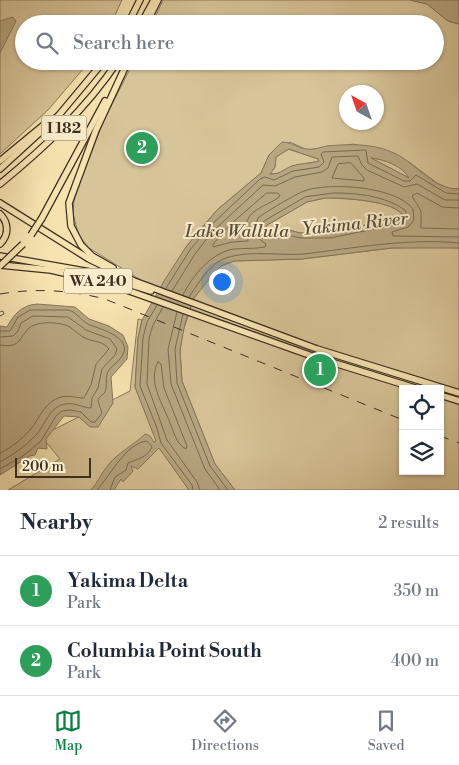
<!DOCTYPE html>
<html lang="en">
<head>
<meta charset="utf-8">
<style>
	:root { --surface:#fff; --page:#f2f2f3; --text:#1f2937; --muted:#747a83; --line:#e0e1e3; --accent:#0b8043 }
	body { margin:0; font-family:"Libre Bodoni",serif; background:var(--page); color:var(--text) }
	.controls { position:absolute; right:15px; bottom:15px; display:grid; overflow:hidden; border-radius:0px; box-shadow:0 1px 4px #0004 }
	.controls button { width:45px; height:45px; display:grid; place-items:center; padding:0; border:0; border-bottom:1px solid var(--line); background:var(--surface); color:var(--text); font:25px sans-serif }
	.compass { position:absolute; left:339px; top:85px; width:45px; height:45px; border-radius:50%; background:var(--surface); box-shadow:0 1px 4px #0004; rotate:320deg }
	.scale { position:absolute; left:15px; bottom:12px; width:76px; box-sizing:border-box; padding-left:5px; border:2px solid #3d2f22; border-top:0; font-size:14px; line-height:18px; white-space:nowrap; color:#3d2f22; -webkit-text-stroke:4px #f9edcc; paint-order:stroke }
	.you { position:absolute; left:221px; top:281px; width:18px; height:18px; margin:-12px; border:4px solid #fff; border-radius:50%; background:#1a73e8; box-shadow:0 0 0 8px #1a73e833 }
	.badge { display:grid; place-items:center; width:32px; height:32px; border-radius:50%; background:var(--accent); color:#fff; font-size:16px; font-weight:700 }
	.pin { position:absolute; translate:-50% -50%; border:2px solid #fff; box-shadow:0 1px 5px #0006 }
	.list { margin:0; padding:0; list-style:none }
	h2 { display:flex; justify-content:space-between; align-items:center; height:65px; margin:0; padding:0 20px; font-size:21px }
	h2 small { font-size:16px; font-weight:400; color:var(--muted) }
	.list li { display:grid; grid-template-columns:32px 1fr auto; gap:15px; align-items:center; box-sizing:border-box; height:70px; padding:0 20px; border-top:1px solid var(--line) }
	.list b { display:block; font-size:19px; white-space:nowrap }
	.list p { margin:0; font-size:16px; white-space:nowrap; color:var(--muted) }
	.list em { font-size:16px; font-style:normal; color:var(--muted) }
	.icon { flex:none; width:28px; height:28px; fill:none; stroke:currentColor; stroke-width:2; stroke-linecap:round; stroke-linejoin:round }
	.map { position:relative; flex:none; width:459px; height:490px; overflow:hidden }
	.search { position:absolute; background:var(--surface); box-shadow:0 1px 4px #0004; left:15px; right:15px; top:15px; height:55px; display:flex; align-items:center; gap:12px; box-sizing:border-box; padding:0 18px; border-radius:28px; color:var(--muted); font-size:19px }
	.sheet { height:205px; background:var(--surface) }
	nav { display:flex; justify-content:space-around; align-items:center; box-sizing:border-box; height:70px; border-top:1px solid var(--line); background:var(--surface); font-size:14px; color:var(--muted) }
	nav a { display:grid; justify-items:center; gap:2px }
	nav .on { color:var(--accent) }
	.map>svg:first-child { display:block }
	.green { fill:#d7c498; stroke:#8a7a5d; fill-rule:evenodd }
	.water { fill:#b7a680; stroke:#86765a; fill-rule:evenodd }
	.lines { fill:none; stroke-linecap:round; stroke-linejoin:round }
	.shore { stroke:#7a6a51; stroke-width:1 }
	.street-casing { stroke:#6b5c46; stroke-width:4.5 }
	.highway-casing { stroke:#3d2f22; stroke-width:8 }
	.street { stroke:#f9edcc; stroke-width:2.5 }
	.highway { stroke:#f6e3b0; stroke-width:5.5 }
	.rail { stroke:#3d2f22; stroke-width:1; stroke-dasharray:9 9; stroke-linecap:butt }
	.highway-bridge-casing { stroke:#3d2f22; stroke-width:8; stroke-linecap:butt }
	.highway-bridge { stroke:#f6e3b0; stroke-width:5.5 }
	.labels { text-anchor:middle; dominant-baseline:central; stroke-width:4; stroke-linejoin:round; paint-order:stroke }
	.shield { fill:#f9edcc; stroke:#756855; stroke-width:1 }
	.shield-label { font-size:15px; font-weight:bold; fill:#3d2f22 }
	.water-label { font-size:18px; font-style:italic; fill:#5c4d3a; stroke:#f9edcc }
</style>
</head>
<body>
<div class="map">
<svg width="459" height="490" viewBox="0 0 459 490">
	<rect width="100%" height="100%" fill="#f6e3b0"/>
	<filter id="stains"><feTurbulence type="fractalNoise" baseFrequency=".004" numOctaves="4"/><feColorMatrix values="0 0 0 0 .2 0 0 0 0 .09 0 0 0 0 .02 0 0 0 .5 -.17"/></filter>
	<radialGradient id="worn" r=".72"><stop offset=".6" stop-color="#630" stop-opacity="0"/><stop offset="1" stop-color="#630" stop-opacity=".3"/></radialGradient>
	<g class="green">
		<path d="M0,0H122L111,24H24V61H90L48,110L0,154Z"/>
		<path d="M163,0H410L427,4L448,21L459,24V189H449L437,183L409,162L354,144L307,150L290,142L269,155L261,173L217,210L204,225L186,247L161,288L144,282L89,248L79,236L73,214L74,201L80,180L104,120L134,61H435V24H152ZM346,92H376V122H346Z"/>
		<path d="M288,149L318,159L320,161L292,166L281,173L270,174L275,167L276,157Z"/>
		<path d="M371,158C384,159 403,166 409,178Z"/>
		<path d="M325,198C341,198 398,200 403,217L329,233H300L288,230L270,232L265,229L267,225L307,202Z"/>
		<path d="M432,247L459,248V490H235L215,464L182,381L180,350L183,331L194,298L206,281L221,266L234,261L302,259L392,248ZM403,389H440V471H403Z"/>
		<path d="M138,319L142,320L138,338L135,387L161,450L189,490H8L60,459L41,436L130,391Z"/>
	</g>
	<g class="water">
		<path d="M410,0H459V24L448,21L427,4Z"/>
		<path d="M13,17L16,21L0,53V21Z"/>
		<path d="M282,142C292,142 299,149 308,149C314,150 321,147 327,146C350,144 374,143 396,154C418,165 432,189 459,189V248H392L302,259L234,261L221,266L215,272L194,298L185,323L180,350L182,381L215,464L235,490H189L159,448L138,469L131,466L133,471L123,482L121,479L114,490H91C98,482 102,472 109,464C119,452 134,445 145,434L150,436L154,442L156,441L135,387L138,338L142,320L164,281L186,247L217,210L261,173L269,155ZM289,149L318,159L319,161C310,164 301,163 292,166C284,169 279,175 270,174L275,167L276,157ZM371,158C383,159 403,166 409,178ZM325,198C341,198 398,200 403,217L329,233H300L289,230L270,232L265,229L267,225L307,202Z"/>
		<path d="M37,304L75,307L89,319L109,326L123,335L128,347L127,359L111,377L113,403L98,427H90L79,417L64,416L46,439L47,449L38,448L35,455L30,456L0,475V326L7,327C13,316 21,305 37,304Z"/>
	</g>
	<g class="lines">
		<g class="shore">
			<path d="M351,163L364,178V181L332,178L338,164Z"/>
			<path d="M267,193H278L280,196C269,206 249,208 246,225C246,231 248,236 248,241L232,242L213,247V244L231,224Z"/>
			<path d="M334,193C358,193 385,196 405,210L408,218L399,224L330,238H300L288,235L269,237L261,232L260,226L264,221L305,197Z"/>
			<path d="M459,208L442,207L417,193L412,196L421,211V228L459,229"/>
			<path d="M166,288L190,250L208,228L260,179L265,177L274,180L293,171L319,167L324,162L321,154L323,152L366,150L368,163L404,181H410L416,175L446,193L459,194"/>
			<path d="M172,291L195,254L212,232L263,185L275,186L295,177L322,172L328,168L332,157L358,156L362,165L367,170L404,187L417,184L445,200H459"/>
			<path d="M183,295C192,276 212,252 234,249C244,248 255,249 265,247L266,244L258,238L254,231L258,218C262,214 298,193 304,191C328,182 396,186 413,209L414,220L408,227L392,232L393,236L459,237"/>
			<path d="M189,297C197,285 208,267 221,260C245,249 279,256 304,254C355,248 407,238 459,243"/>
			<path d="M157,305L147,322L143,338L140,386L157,428L161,443L192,485L193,490"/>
			<path d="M163,307L153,325L149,338L147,384L167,440L197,482L200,490"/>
			<path d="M177,312L168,349L171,384L205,469L220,490"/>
			<path d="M183,314L175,349L177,383L210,466L228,490"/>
			<path d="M0,331H10L18,317L30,310H68C78,312 81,322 90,325C101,329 137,339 120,359C117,363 112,365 109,370C104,377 108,385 105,392C103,395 99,396 98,401L102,413L95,422H91L81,412L70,410L62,411L56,416L41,441L23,456L0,469"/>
			<path d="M0,337L13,336L18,331L21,323L33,316L68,317L86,330L110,339L117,349L115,355L102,369L98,388L92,398L91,408C83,408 74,402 65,404C48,407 45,427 34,437C24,447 13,455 0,462"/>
			<path d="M0,345C20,348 18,340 28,329C35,321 56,322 65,325C71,326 78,335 85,338C94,342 103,341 109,349L96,364L91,385L84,398C76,398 69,395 61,397C45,401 40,418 30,430C22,439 11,448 0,453"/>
			<path d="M158,362L161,364L164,388L187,446L186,449C176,444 174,432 170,423C163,404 147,382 158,362Z"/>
			<path d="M97,490C110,476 126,443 147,441L152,447C147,458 137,459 128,463L126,470L115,477L110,490"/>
		</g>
		<defs>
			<path id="street" d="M0,314L2,313"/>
			<g id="highway">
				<path d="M128,24L140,0"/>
				<path d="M141,24L154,0"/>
				<path d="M146,24L158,0"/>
				<path d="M0,161L46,123"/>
				<path d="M0,169L59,115L104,61"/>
				<path d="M0,184C44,148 86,109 118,61"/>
				<path d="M0,203L89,259L134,281L317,349L459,393"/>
				<path d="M0,214C9,223 9,235 0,244"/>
				<path d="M42,218L105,101"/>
				<path d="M0,256L90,272L151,291"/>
				<path d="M0,265L51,270L107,283L312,356L418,389"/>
				<path d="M113,268L92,256L81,245L71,226L69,203L96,130L128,61"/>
				<path d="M440,395L459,401"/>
			</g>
		</defs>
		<use href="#street" class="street-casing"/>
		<use href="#highway" class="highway-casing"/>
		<use href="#street" class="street"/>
		<use href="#highway" class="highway"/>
		<g class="rail">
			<path d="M0,294C35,288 70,290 105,299L403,420"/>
			<path d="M440,436L459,443"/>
		</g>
		<defs>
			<g id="highway-bridge">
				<path d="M31,235L42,218"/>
				<path d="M0,266L23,244"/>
			</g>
		</defs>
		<use href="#highway-bridge" class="highway-bridge-casing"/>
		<use href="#highway-bridge" class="highway-bridge"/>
	</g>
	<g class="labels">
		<g class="shield">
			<rect x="41.5" y="115.5" width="45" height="25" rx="4"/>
			<rect x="64" y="268.5" width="68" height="25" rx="4"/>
		</g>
		<g class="shield-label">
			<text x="64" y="128">I 182</text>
			<text x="98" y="281">WA 240</text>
		</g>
		<g class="water-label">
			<text transform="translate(355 224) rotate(-6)">Yakima River</text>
			<text x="237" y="231">Lake Wallula</text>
		</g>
	</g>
	<rect width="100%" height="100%" filter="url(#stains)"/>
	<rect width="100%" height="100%" fill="url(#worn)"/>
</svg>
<div class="controls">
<button><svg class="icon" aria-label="locate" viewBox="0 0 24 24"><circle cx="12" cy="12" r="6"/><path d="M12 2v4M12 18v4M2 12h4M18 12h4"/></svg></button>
<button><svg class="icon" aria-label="layers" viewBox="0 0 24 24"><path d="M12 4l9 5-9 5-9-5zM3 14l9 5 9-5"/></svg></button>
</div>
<svg class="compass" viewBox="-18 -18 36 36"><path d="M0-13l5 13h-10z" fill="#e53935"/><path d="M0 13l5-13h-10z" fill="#747a83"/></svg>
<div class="scale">200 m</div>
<div class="you"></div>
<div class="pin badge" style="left:320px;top:370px;background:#2e9e5b">1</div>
<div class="pin badge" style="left:142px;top:148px;background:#2e9e5b">2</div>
<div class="search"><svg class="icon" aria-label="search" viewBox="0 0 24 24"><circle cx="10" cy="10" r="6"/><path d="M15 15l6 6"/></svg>Search here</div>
</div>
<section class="sheet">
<h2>Nearby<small>2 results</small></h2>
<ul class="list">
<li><span class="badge" style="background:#2e9e5b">1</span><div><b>Yakima Delta</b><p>Park</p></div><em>350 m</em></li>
<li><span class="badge" style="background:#2e9e5b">2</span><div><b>Columbia Point South</b><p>Park</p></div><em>400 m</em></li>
</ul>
</section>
<nav>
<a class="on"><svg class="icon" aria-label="map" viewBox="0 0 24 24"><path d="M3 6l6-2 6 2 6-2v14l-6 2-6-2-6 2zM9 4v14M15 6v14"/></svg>Map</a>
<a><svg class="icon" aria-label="directions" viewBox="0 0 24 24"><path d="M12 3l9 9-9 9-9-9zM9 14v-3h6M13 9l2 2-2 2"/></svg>Directions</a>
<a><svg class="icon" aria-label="saved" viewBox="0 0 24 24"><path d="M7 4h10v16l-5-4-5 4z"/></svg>Saved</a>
</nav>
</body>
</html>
